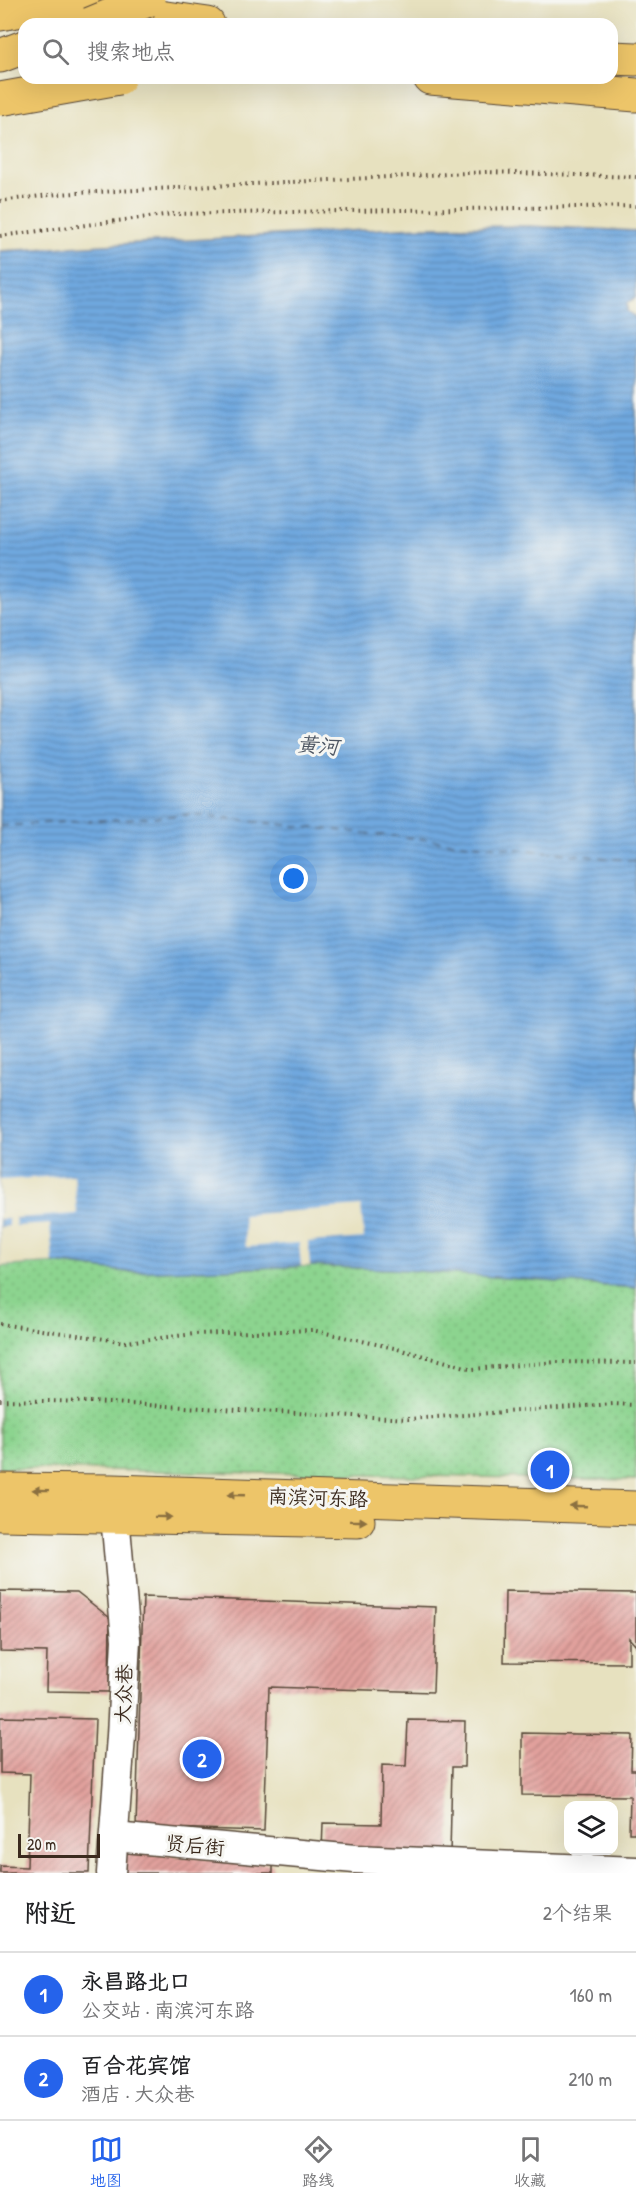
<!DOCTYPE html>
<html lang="zh">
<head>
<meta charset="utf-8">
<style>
	:root { --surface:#fff; --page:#f6f6f6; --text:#202124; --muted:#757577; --line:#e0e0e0; --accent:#2563eb }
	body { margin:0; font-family:"Patrick Hand","LXGW WenKai TC",sans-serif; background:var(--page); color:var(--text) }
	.controls { position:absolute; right:18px; bottom:18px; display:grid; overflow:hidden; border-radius:12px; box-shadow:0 6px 24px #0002 }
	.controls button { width:54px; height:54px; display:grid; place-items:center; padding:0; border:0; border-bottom:2px solid var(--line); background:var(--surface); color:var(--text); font:30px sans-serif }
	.scale { position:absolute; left:18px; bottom:15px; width:82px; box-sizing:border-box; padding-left:6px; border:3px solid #3b2a1e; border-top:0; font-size:16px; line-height:21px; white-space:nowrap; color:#3b2a1e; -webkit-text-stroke:4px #f6f6f2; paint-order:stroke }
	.you { position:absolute; left:294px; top:879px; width:21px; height:21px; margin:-15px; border:4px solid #fff; border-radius:50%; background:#1a73e8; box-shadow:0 0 0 9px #1a73e833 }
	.badge { display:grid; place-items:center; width:39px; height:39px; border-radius:50%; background:var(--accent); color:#fff; font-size:20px; font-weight:700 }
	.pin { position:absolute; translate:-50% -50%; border:3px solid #fff; box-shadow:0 2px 6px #0006 }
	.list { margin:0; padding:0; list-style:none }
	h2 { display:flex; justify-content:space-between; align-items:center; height:78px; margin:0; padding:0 24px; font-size:26px }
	h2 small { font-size:20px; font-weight:400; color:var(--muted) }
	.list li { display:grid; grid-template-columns:39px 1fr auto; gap:18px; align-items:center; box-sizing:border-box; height:84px; padding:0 24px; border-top:2px solid var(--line) }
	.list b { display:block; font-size:22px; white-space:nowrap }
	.list p { margin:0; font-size:20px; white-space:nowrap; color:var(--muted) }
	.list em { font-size:20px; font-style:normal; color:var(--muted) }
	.icon { flex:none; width:33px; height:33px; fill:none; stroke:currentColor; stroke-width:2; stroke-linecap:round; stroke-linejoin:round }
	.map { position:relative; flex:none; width:636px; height:1873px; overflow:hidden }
	.search { position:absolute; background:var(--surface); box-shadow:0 6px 24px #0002; left:18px; right:18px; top:18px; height:66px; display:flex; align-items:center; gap:15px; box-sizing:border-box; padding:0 21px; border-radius:18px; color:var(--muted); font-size:22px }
	.sheet { height:246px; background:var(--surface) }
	nav { display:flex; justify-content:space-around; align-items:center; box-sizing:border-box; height:84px; border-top:2px solid var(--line); background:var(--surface); font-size:16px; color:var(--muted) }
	nav a { display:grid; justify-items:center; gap:3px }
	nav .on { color:var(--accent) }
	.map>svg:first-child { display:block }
	.park { fill:url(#park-dots); stroke:#647f56; stroke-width:1.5 }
	.water { fill:url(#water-rules); stroke:#56697e; stroke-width:1.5 }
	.pier { fill:#e7e1bf }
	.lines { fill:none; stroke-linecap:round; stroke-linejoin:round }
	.ferry { stroke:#4e5662; stroke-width:1.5; stroke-dasharray:8 6; stroke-linecap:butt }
	.building { fill:url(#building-hatch) }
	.minor-casing { stroke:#554536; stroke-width:31 }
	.major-casing { stroke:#554536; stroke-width:35 }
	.highway-casing { stroke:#554536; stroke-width:35 }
	.path { stroke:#554536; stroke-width:4; stroke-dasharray:1.5 4.5; stroke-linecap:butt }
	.minor { stroke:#fff; stroke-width:28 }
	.major { stroke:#edc569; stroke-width:33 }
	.highway { stroke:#edc569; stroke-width:33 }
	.major-bridge-casing { stroke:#554536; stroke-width:35; stroke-linecap:butt }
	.major-bridge { stroke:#edc569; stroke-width:33 }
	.oneway { fill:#8b7040 }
	.labels { text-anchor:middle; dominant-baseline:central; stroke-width:6; stroke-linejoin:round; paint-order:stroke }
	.street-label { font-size:20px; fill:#3b2a1e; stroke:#f6f6f2 }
	.water-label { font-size:21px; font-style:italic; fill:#4e5662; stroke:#f6f6f2 }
</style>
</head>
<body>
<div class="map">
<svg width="636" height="1873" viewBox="0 0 636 1873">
	<defs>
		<pattern id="park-dots" width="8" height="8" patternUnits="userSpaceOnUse" patternTransform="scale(1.5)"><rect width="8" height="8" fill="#8cd48f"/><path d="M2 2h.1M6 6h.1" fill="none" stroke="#7ab67b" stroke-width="1.8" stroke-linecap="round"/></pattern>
		<pattern id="water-rules" width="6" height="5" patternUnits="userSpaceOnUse" patternTransform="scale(1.5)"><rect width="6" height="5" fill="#70a8df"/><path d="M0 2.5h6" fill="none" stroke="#5d89b4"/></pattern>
		<pattern id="building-hatch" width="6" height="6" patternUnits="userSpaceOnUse" patternTransform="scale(1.5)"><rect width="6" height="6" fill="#e2a19d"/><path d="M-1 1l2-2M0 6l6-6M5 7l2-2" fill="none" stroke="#b8837f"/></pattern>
	</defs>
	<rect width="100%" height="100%" fill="#f6f6f2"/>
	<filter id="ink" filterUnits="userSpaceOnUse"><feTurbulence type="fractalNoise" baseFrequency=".0167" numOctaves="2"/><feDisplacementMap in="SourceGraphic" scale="12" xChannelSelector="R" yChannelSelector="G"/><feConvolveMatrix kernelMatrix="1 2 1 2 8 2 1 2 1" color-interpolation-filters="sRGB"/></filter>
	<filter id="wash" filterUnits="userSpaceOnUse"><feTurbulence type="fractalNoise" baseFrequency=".008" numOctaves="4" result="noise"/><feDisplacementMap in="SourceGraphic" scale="24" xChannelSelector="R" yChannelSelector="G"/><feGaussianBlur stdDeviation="1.35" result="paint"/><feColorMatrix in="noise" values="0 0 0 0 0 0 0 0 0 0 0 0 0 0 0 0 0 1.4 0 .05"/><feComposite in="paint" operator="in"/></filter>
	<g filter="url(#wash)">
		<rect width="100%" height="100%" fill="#e7e1bf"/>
		<path class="park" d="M53,1263L128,1272L310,1266L392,1269L636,1288V1480L0,1468V1266Z"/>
		<path class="water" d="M528,226L636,231V297L627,303V311L636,318V1288L392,1269L310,1266L128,1272L53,1263L0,1266V251L417,227Z"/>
		<g class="pier">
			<path d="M74,1175L77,1214L15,1218L16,1226L50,1224L53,1263L0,1266V1227L9,1226V1219H0V1180Z"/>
			<path d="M361,1206L364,1238L308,1242L310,1266H301L299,1243L246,1247L243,1215Z"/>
		</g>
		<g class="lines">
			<path class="ferry" d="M0,826L188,815L636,861"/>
		</g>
		<g id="blocks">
			<g class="building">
				<path d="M0,1591L77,1592L110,1618L109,1692L46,1691L47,1652L0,1651Z"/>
				<path d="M505,1591L636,1593V1646L629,1638V1663L504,1662Z"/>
				<path d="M143,1597L436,1607L433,1692L269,1687L264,1831L136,1827Z"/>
				<path d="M0,1717L95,1719L89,1873H0V1866L27,1867L30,1774L0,1773Z"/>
				<path d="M408,1720L465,1721L464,1767H452L450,1855L322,1852L323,1823L381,1824L382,1765L406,1766Z"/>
				<path d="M522,1733L632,1735L631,1770H636V1833H629L630,1796L522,1795Z"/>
				<path d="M122,1851L273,1864V1873H120Z"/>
			</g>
		</g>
	</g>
	<g filter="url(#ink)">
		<use href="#blocks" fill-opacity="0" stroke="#554536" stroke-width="1.5"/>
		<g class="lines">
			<defs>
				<g id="minor">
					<path d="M114,1837L355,1859L636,1871"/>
					<path d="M111,1873L121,1736L126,1640L115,1516"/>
				</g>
				<g id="major">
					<path d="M0,14L61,3L208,24"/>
					<path d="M0,56L24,47"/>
					<path d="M612,58L636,59"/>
					<path d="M430,78L636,95"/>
				</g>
				<g id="highway">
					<path d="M0,1490L113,1491L636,1508"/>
					<path d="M0,1514L358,1521"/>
				</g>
			</defs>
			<use href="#minor" class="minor-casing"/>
			<use href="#major" class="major-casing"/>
			<use href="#highway" class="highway-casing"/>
			<g class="path">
				<path d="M0,201L58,194L487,172L636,177"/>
				<path d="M0,236L172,214L636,206"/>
				<path d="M0,1324L126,1342L194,1334L312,1330L394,1348L473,1369L557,1362L636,1363"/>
				<path d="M0,1400L91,1402L409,1419L614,1404L636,1405"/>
			</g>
			<use href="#minor" class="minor"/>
			<use href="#major" class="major"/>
			<use href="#highway" class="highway"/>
			<defs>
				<g id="major-bridge">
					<path d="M90,24L148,0"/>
					<path d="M0,99L119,78"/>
				</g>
			</defs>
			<use href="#major-bridge" class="major-bridge-casing"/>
			<use href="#major-bridge" class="major-bridge"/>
		</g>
		<defs><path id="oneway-solid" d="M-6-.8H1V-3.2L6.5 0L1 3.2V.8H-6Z" transform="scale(1.5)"/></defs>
		<g class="oneway">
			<use href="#oneway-solid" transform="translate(41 1490) rotate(-179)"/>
			<use href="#oneway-solid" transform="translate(236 1495) rotate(-178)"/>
			<use href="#oneway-solid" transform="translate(578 1506) rotate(-178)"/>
			<use href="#oneway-solid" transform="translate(163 1517) rotate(1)"/>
			<use href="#oneway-solid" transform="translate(358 1521) rotate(1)"/>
		</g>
	</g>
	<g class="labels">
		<g class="street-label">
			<text transform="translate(318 1497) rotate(2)">南滨河东路</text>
			<text transform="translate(123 1694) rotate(-88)">大众巷</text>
			<text transform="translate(195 1845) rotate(5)">贤后街</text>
		</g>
		<g class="water-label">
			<text transform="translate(318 745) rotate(5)">黄河</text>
		</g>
	</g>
</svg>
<div class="controls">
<button><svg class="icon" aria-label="layers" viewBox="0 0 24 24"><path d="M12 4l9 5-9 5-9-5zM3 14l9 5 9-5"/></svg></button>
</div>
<div class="scale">20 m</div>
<div class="you"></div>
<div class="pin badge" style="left:550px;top:1470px">1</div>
<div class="pin badge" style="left:202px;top:1759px">2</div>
<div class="search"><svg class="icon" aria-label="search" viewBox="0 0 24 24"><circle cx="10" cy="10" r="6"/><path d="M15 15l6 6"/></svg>搜索地点</div>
</div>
<section class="sheet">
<h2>附近<small>2个结果</small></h2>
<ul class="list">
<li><span class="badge">1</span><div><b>永昌路北口</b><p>公交站 · 南滨河东路</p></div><em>160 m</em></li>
<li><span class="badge">2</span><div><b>百合花宾馆</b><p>酒店 · 大众巷</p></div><em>210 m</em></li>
</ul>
</section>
<nav>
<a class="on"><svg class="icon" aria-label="map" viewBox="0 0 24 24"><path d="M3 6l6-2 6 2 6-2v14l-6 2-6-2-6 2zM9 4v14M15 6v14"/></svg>地图</a>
<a><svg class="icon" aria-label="directions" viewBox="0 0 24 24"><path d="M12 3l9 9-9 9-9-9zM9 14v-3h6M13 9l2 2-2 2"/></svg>路线</a>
<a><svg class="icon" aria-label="saved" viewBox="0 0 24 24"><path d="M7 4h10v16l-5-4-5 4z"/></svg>收藏</a>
</nav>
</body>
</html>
